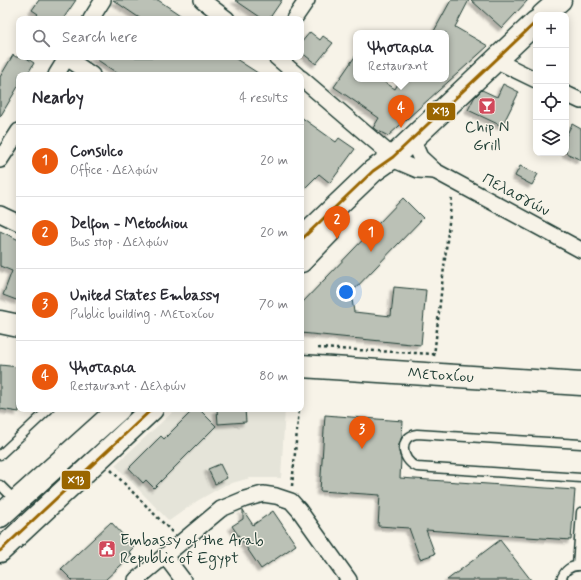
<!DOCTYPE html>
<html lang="en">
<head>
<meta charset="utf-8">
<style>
	:root { --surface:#fff; --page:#f7f7f7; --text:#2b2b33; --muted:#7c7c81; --line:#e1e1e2; --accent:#ea580c }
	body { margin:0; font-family:Mynerve,sans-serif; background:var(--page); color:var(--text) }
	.controls { position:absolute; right:12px; top:12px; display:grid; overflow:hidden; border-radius:8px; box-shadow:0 2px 10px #0003 }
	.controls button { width:36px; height:36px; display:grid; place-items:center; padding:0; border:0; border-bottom:1px solid var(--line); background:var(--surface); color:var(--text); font:20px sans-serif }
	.you { position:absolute; left:346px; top:292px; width:14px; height:14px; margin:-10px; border:3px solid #fff; border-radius:50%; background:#1a73e8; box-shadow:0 0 0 6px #1a73e833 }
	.badge { display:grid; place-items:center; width:26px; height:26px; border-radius:50%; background:var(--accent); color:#fff; font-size:13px; font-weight:700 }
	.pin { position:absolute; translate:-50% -33px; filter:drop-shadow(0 1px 2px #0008) }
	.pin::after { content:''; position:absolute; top:21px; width:14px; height:12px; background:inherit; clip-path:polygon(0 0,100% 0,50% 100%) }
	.popup { position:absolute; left:353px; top:30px; width:96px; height:52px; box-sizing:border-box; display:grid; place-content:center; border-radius:8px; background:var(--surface); filter:drop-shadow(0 1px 3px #0005); font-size:13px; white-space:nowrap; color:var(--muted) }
	.popup b { font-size:15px; color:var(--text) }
	.popup::after { content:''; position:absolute; left:50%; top:100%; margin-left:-8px; border:8px solid transparent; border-top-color:var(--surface) }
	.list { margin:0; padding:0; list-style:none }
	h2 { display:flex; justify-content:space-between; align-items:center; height:52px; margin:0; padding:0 16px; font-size:17px }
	h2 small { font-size:13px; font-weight:400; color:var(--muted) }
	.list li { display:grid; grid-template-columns:26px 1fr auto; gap:12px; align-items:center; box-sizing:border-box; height:72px; padding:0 16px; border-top:1px solid var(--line) }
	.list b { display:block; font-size:15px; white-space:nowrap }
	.list p { margin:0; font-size:13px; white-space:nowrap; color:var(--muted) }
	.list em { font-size:13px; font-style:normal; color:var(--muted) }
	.icon { flex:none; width:22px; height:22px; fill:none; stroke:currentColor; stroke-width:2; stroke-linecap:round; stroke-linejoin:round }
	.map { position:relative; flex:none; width:581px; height:580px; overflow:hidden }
	.search { position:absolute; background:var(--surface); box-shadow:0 2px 10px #0003; left:16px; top:16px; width:288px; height:44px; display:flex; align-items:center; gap:10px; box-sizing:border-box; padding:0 14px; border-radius:8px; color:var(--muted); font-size:15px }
	.panel { position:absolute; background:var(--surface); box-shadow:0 2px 10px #0003; left:16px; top:72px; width:288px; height:340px; border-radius:8px }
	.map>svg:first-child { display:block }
	.built { fill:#e5e4d9 }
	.building { fill:#bbc1b6; stroke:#1f3d34; filter:url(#shadow) }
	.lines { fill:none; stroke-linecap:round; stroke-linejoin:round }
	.lane-casing { stroke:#1f3d34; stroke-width:11 }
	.street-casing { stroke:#1f3d34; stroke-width:18 }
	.secondary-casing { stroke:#1f3d34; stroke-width:25 }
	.path { stroke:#1f3d34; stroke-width:2.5; stroke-dasharray:3 3; stroke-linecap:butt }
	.lane { stroke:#f7f3e8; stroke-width:8 }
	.street { stroke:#f7f3e8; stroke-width:15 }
	.secondary { stroke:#f7f3e8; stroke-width:22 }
	.bus-1-casing { stroke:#f7f3e8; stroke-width:6 }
	.bus-1 { stroke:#9a6600; stroke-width:3 }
	.labels { text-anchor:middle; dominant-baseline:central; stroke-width:3; stroke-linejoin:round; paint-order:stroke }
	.poi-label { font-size:16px; fill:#1f3d34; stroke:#f7f3e8 }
	.street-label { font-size:16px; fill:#1f3d34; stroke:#f7f3e8 }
	.line-badge { stroke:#f7f3e8; stroke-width:1.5 }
	.badge-label { font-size:11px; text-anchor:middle; font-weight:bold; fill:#fff }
</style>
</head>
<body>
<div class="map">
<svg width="581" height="580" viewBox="0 0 581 580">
	<defs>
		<filter id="shadow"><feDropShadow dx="-3.5" dy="3.5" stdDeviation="1" flood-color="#0004"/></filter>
	</defs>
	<rect width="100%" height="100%" fill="#f7f3e8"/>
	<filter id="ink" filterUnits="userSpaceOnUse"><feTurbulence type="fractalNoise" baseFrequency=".025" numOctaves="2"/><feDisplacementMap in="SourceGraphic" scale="8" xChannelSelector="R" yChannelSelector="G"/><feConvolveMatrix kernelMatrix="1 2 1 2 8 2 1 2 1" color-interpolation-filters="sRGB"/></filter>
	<g filter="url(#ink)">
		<path class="built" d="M176,409H285L281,478H250L225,485L197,501L169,521L115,465Z"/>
		<g class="building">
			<path d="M39,0H76L63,19H34L38,14L32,10Z"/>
			<path d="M113,0H158L186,19H141Z"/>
			<path d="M235,0H282L269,19H263Z"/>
			<path d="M451,0H469L455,27L488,46L388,136L373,128L379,118L334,87L356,55V79H380L395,89L401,79H446V33H433Z"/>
			<path d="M471,0H528L502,28Z"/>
			<path d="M310,32L320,40L323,36L333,43L316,64L301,52V43Z"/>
			<path d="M13,55L16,57H25L34,63L27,75H19V85L0,117V77Z"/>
			<path d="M93,57H233L261,75H120Z"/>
			<path d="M503,84L519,92L502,126L468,110L474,98L482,90L497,97Z"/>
			<path d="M301,117L336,142L339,138L355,149L330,183L319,174L301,192Z"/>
			<path d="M572,124L581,129V160L566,153V136Z"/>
			<path d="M520,166L538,174L532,185L515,176Z"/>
			<path d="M403,198L423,218L351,293L354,312L391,316L394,287L426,290L421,345L301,333V304Z"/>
			<path d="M0,231L19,240V301L3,295L12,271L0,266Z"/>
			<path d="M0,365L19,367V412L0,409Z"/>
			<path d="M194,409H199L216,426L154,488L146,480L143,483L129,468L161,436L164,439Z"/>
			<path d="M217,409H245L246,422L218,424Z"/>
			<path d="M325,415L403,421L402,436L398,448L401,459L400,478L575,490L571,540L426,530L435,554L420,559L409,528L378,526L380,495L320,491Z"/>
			<path d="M220,464L227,478L215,484L208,469Z"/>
			<path d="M243,510L253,525L273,511L296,545L261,569L232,526L243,519Z"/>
			<path d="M111,522L134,547L129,552L132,555L105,580H72L61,569Z"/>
			<path d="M500,540L531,580H447Z"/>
		</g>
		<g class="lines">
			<defs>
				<g id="lane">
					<path d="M581,444L417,434C399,436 400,460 417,467L581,478"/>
					<path d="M0,455L49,409"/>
					<path d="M0,485L16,501"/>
					<path d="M577,566L581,512"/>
					<path d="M561,580C564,570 571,565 581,566"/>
				</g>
				<g id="street">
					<path d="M202,0L227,19"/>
					<path d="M91,19L103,0"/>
					<path d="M294,19L307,0"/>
					<path d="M276,57L297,75"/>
					<path d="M67,58L92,75"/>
					<path d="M495,60L536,80"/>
					<path d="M56,75L67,57"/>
					<path d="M301,78L399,162L418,170L435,171"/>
					<path d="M566,94L581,101"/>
					<path d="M412,139L420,157L435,171L581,250"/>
					<path d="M0,160L19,131"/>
					<path d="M0,214L19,223"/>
					<path d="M165,556L183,580"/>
					<path d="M136,580L221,509L245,499L263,494L276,496L291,501L299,510L349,580"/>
				</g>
				<g id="secondary">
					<path d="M543,15L560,0"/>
					<path d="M301,240L373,171L393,157L536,22"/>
					<path d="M301,261L329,232"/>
					<path d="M0,322L19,326"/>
					<path id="s1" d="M301,366L581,384"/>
					<path d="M0,516L119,409"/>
					<path d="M0,551L152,409"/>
				</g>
			</defs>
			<use href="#lane" class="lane-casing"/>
			<use href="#street" class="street-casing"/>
			<use href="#secondary" class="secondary-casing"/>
			<g class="path">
				<path d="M318,348L434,354"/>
				<path d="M434,356L452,196"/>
				<path d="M111,470L172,532"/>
				<path d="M292,486L299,409"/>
			</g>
			<use href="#lane" class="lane"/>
			<use href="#street" class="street"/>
			<use href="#secondary" class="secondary"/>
			<defs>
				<g id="bus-1">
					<path d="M301,240L373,171L393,157L536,22"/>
					<path d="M0,551L152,409"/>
				</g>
			</defs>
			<use href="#bus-1" class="bus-1-casing"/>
			<use href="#bus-1" class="bus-1"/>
		</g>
	</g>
	<defs>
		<symbol id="bar-square" viewBox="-11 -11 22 22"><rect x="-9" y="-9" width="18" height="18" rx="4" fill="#d1495b" stroke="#f7f3e8"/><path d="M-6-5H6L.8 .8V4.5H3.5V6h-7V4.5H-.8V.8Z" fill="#fff"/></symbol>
		<symbol id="civic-square" viewBox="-11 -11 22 22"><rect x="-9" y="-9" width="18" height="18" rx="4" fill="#d1495b" stroke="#f7f3e8"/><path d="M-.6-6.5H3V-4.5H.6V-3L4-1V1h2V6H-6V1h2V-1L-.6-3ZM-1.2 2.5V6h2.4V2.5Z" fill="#fff"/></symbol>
	</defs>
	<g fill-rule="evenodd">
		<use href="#bar-square" x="477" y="96" width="20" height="20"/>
		<use href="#civic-square" x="97" y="539" width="20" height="20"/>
	</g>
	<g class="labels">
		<g class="poi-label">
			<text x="487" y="127">Chip N<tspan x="487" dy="18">Grill</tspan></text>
			<text x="120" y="540" text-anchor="start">Embassy of the Arab<tspan x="120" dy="18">Republic of Egypt</tspan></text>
		</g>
		<g class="street-label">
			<text transform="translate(516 195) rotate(28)">Πελασγών</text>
			<text stroke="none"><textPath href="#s1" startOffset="140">Μετοχίου</textPath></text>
		</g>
	</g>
	<g class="line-badge">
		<rect x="426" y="102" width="30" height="19" rx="4" fill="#9a6600"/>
		<rect x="61" y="470" width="30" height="20" rx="4" fill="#9a6600"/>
	</g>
	<g class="badge-label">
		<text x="441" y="115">X13</text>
		<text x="76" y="484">X13</text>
	</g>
</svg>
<div class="controls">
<button>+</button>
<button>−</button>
<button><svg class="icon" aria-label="locate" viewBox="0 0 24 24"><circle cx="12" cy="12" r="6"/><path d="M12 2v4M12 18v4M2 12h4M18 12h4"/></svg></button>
<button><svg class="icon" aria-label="layers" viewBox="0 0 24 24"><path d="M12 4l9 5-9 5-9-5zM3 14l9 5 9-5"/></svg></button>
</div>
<div class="you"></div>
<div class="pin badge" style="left:371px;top:252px">1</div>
<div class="pin badge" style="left:337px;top:239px">2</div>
<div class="pin badge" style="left:362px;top:449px">3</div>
<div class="pin badge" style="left:401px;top:128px">4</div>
<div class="popup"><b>Ψησταρια</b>Restaurant</div>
<div class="search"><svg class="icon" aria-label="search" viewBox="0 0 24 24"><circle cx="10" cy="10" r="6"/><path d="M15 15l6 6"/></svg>Search here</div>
<section class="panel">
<h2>Nearby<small>4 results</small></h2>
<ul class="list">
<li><span class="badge">1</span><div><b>Consulco</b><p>Office · Δελφών</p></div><em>20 m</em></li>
<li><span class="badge">2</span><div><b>Delfon - Metochiou</b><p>Bus stop · Δελφών</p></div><em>20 m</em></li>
<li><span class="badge">3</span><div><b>United States Embassy</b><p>Public building · Μετοχίου</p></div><em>70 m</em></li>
<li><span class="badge">4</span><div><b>Ψησταρια</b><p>Restaurant · Δελφών</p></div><em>80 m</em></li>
</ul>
</section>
</div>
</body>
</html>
